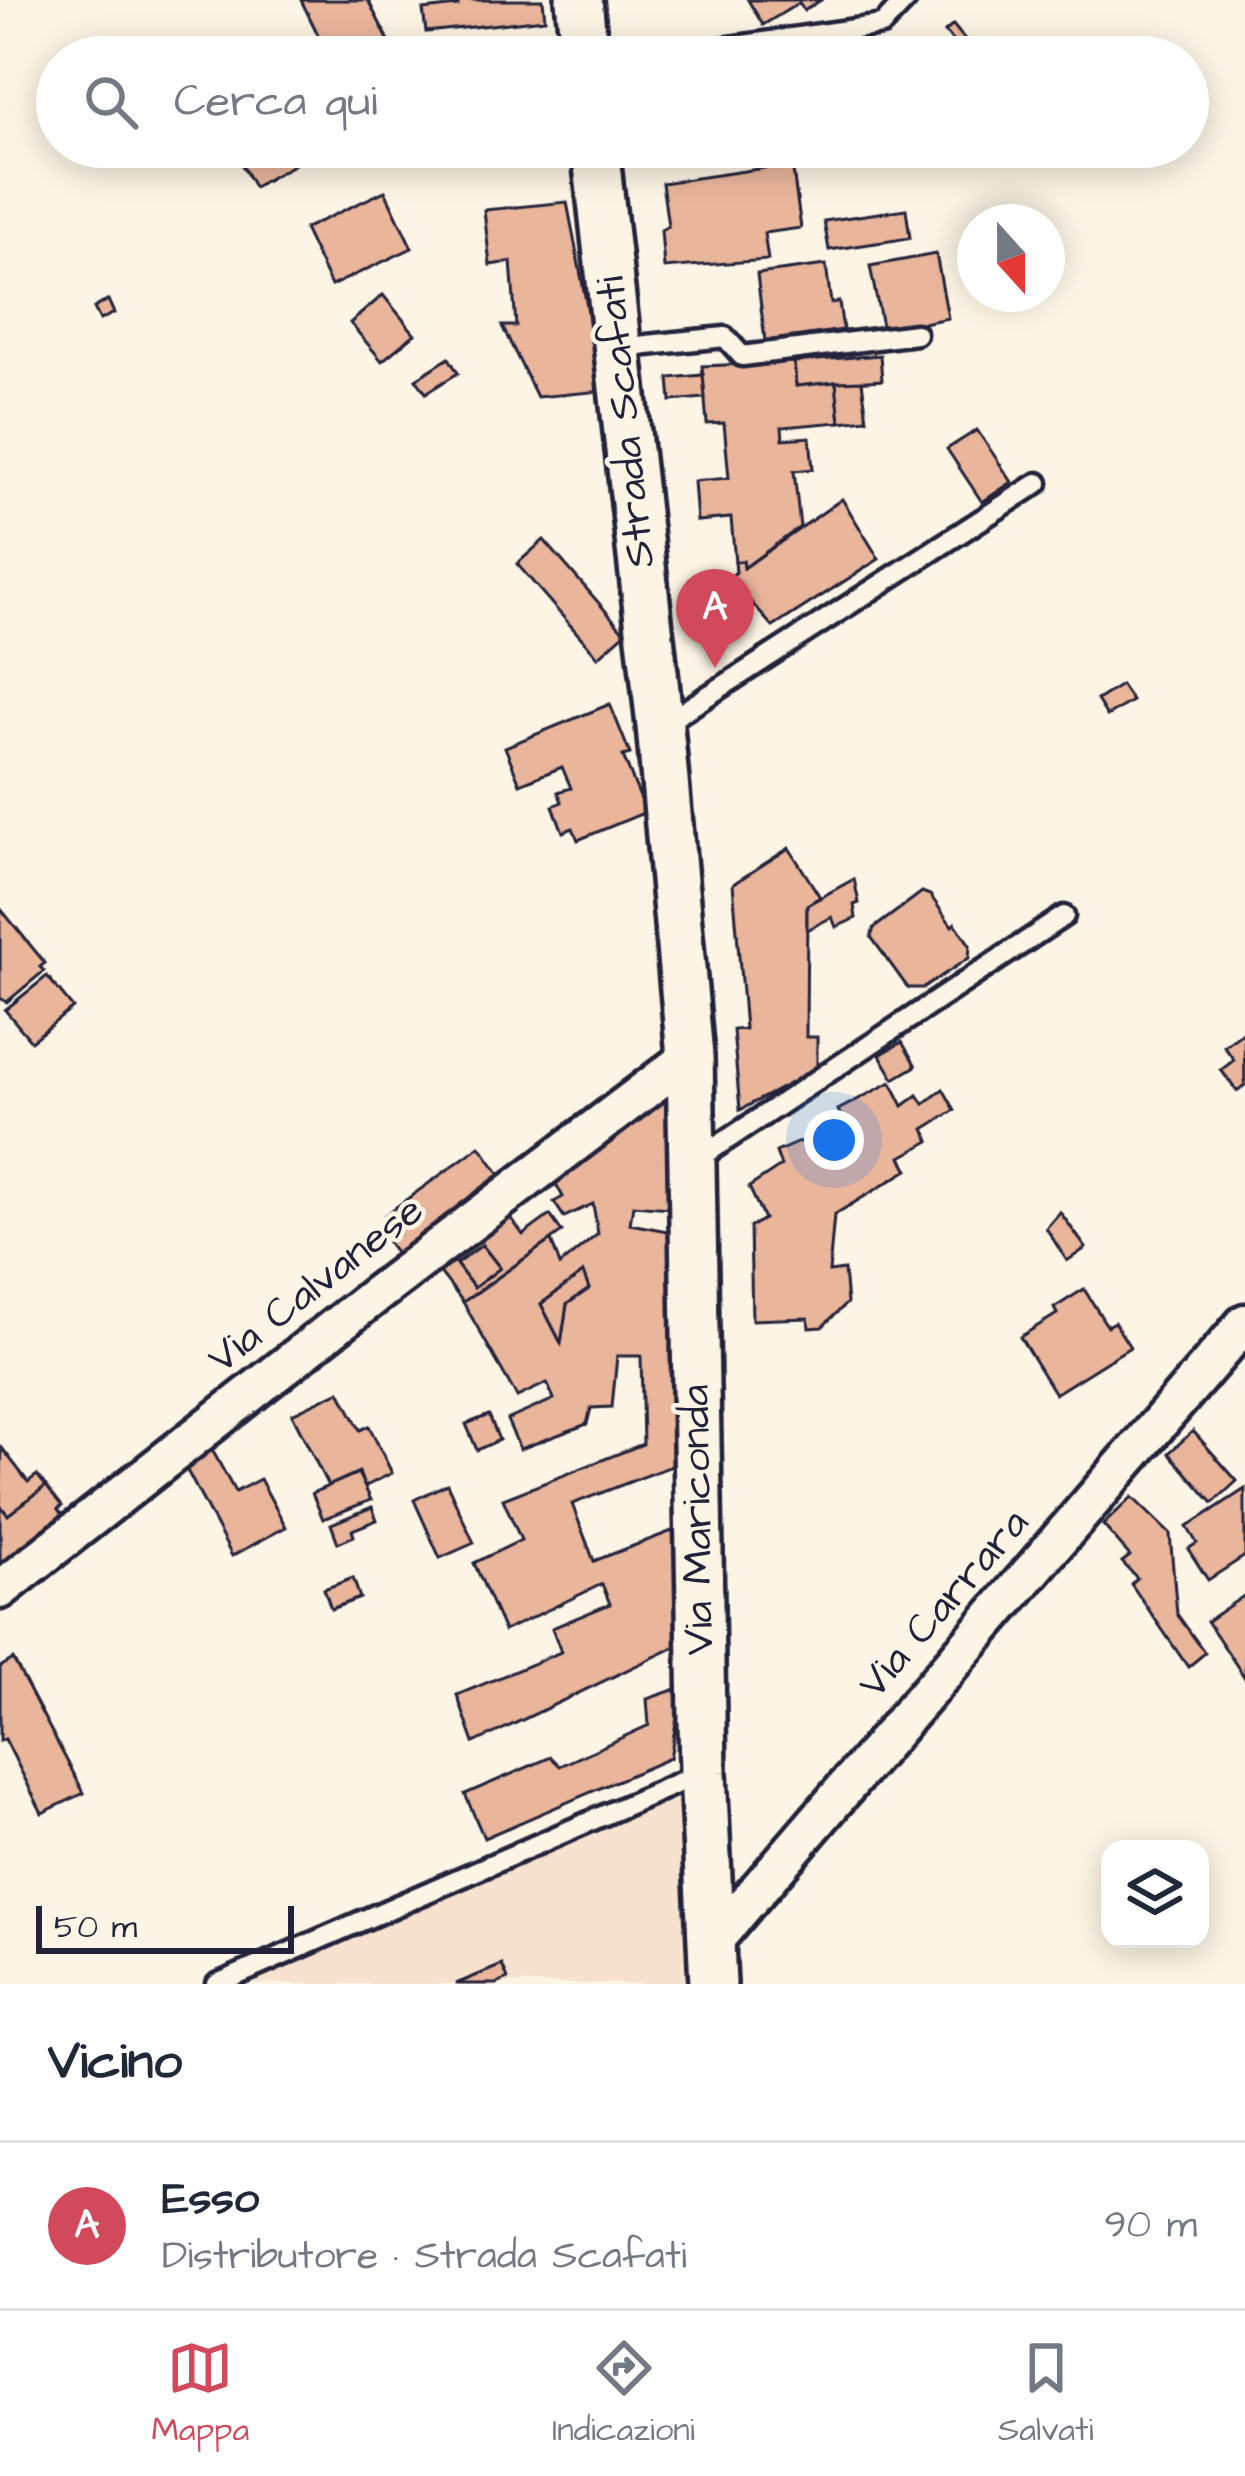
<!DOCTYPE html>
<html lang="it">
<head>
<meta charset="utf-8">
<style>
	:root { --surface:#fff; --page:#f6f6f7; --text:#1f2937; --muted:#747a83; --line:#e0e1e3; --accent:#d1495b }
	body { margin:0; font-family:"Architects Daughter",sans-serif; background:var(--page); color:var(--text) }
	.controls { position:absolute; right:36px; bottom:36px; display:grid; overflow:hidden; border-radius:24px; box-shadow:0 6px 30px #0003 }
	.controls button { width:108px; height:108px; display:grid; place-items:center; padding:0; border:0; border-bottom:3px solid var(--line); background:var(--surface); color:var(--text); font:60px sans-serif }
	.compass { position:absolute; left:957px; top:204px; width:108px; height:108px; border-radius:50%; background:var(--surface); box-shadow:0 6px 30px #0003; rotate:159deg }
	.scale { position:absolute; left:36px; bottom:30px; width:258px; box-sizing:border-box; padding-left:12px; border:6px solid #22223b; border-top:0; font-size:33px; line-height:42px; white-space:nowrap; color:#22223b; -webkit-text-stroke:9px #fcf5e5; paint-order:stroke }
	.you { position:absolute; left:834px; top:1140px; width:42px; height:42px; margin:-30px; border:9px solid #fff; border-radius:50%; background:#1a73e8; box-shadow:0 0 0 18px #1a73e833 }
	.badge { display:grid; place-items:center; width:78px; height:78px; border-radius:50%; background:var(--accent); color:#fff; font-size:39px; font-weight:700 }
	.pin { position:absolute; translate:-50% -99px; filter:drop-shadow(0 3px 6px #0008) }
	.pin::after { content:''; position:absolute; top:63px; width:42px; height:36px; background:inherit; clip-path:polygon(0 0,100% 0,50% 100%) }
	.list { margin:0; padding:0; list-style:none }
	h2 { display:flex; justify-content:space-between; align-items:center; height:156px; margin:0; padding:0 48px; font-size:51px }
	h2 small { font-size:39px; font-weight:400; color:var(--muted) }
	.list li { display:grid; grid-template-columns:78px 1fr auto; gap:36px; align-items:center; box-sizing:border-box; height:168px; padding:0 48px; border-top:3px solid var(--line) }
	.list b { display:block; font-size:45px; white-space:nowrap }
	.list p { margin:0; font-size:39px; white-space:nowrap; color:var(--muted) }
	.list em { font-size:39px; font-style:normal; color:var(--muted) }
	.icon { flex:none; width:66px; height:66px; fill:none; stroke:currentColor; stroke-width:2; stroke-linecap:round; stroke-linejoin:round }
	.map { position:relative; flex:none; width:1245px; height:1984px; overflow:hidden }
	.search { position:absolute; background:var(--surface); box-shadow:0 6px 30px #0003; left:36px; right:36px; top:36px; height:132px; display:flex; align-items:center; gap:30px; box-sizing:border-box; padding:0 42px; border-radius:66px; color:var(--muted); font-size:45px }
	.sheet { height:324px; background:var(--surface) }
	nav { display:flex; justify-content:space-around; align-items:center; box-sizing:border-box; height:168px; border-top:3px solid var(--line); background:var(--surface); font-size:33px; color:var(--muted) }
	nav a { display:grid; justify-items:center; gap:6px }
	nav .on { color:var(--accent) }
	.map>svg:first-child { display:block }
	.built { fill:#f6e2cf }
	.building { fill:#e9b59b; stroke:#22223b; stroke-width:3; fill-rule:evenodd }
	.lines { fill:none; stroke-linecap:round; stroke-linejoin:round }
	.service-casing { stroke:#22223b; stroke-width:27 }
	.minor-casing { stroke:#22223b; stroke-width:45 }
	.tertiary-casing { stroke:#22223b; stroke-width:54 }
	.service { stroke:#fcf5e5; stroke-width:18 }
	.minor { stroke:#fcf5e5; stroke-width:36 }
	.tertiary { stroke:#fcf5e5; stroke-width:45 }
	.labels { text-anchor:middle; dominant-baseline:central; stroke-width:9; stroke-linejoin:round; paint-order:stroke }
	.street-label { font-size:42px; fill:#22223b; stroke:#fcf5e5 }
</style>
</head>
<body>
<div class="map">
<svg width="1245" height="1984" viewBox="0 0 1245 1984">
	<rect width="100%" height="100%" fill="#fcf5e5"/>
	<filter id="ink" filterUnits="userSpaceOnUse"><feTurbulence type="fractalNoise" baseFrequency=".00833" numOctaves="2"/><feDisplacementMap in="SourceGraphic" scale="24" xChannelSelector="R" yChannelSelector="G"/><feConvolveMatrix kernelMatrix="1 2 1 2 8 2 1 2 1" color-interpolation-filters="sRGB"/></filter>
	<g filter="url(#ink)">
		<path class="built" d="M690,1787V1984H219Z"/>
		<g class="building">
			<path d="M301,0H368L397,57H329Z"/>
			<path d="M457,0H543L545,19L426,32L423,10L458,6Z"/>
			<path d="M748,0H821L804,11L799,3L763,25Z"/>
			<path d="M953,25L966,41L958,48L945,32Z"/>
			<path d="M530,39L531,57H466L465,45Z"/>
			<path d="M232,147H309L313,154L254,187Z"/>
			<path d="M474,147H539L540,152L475,158Z"/>
			<path d="M792,164L801,228L764,233L768,260L664,268L661,230L668,226L662,183Z"/>
			<path d="M385,191L412,248L331,286L304,229Z"/>
			<path d="M567,202L603,391L537,397L502,326H516L511,262L490,265L484,210Z"/>
			<path d="M906,209L910,238L829,250L824,221Z"/>
			<path d="M936,254L948,318L883,331L870,266Z"/>
			<path d="M826,265L831,303L839,302L843,330L765,341L757,274Z"/>
			<path d="M383,295L415,334L382,361L350,323Z"/>
			<path d="M108,300L114,313L100,320L94,308Z"/>
			<path d="M880,355L882,380L796,386L794,362Z"/>
			<path d="M449,358L458,373L426,393L416,379Z"/>
			<path d="M794,362L796,386L836,382L840,422L782,427L783,439L810,437L813,469L794,471L800,527L744,568L743,561L735,562L731,518L697,521L694,481L729,478L724,423L707,424L702,366Z"/>
			<path d="M703,375L705,398L671,401L669,378Z"/>
			<path d="M862,381L867,419L840,422L836,382Z"/>
			<path d="M977,430L1012,482L982,502L947,449Z"/>
			<path d="M842,499L879,559L773,627L729,578L736,572L735,562L743,561L744,568Z"/>
			<path d="M544,540L625,633L598,657L517,564Z"/>
			<path d="M1121,685L1132,701L1107,716L1097,700Z"/>
			<path d="M610,704L630,754L623,756L646,812L578,840L573,828L563,832L553,806L562,802L558,792L571,788L562,767L520,784L505,747Z"/>
			<path d="M789,848L820,897L807,905L806,1037H817V1069L740,1110L733,1030L745,1029L733,884Z"/>
			<path d="M854,879L859,903L854,905L856,918L836,927L832,917L807,930V905Z"/>
			<path d="M922,892L930,895L952,926L955,923L970,945L969,958L923,988H908L871,937L874,928Z"/>
			<path d="M0,908L45,963L40,967L44,971L7,1002L0,998Z"/>
			<path d="M47,976L73,1008L31,1041L5,1010Z"/>
			<path d="M1244,1032L1245,1085L1237,1091L1221,1070L1234,1060L1224,1046Z"/>
			<path d="M902,1042L916,1066L894,1079L880,1055Z"/>
			<path d="M891,1082L903,1106L918,1095L924,1104L943,1089L955,1110L924,1129L930,1141L901,1157L908,1170L834,1215L829,1272L844,1270L847,1303L822,1327L809,1328L808,1318L752,1320L750,1227L764,1219L749,1187L781,1166L776,1152L844,1122L838,1110Z"/>
			<path d="M670,1090L679,1091L670,1208L633,1205L630,1224L673,1232L682,1462L572,1504L594,1561L685,1526L677,1646L474,1743L457,1695L561,1652L552,1628L610,1604L602,1584L504,1631L474,1563L521,1540L503,1499L643,1444L641,1356H617L612,1407L591,1408L587,1424L520,1449L507,1420L554,1399L547,1383L517,1397L463,1302L551,1240L560,1265L598,1234L593,1204L564,1217L554,1202L563,1197L548,1169ZM583,1273L589,1289L567,1304L561,1343L541,1304Z"/>
			<path d="M480,1146L504,1180L398,1257L388,1242L398,1234L385,1215Z"/>
			<path d="M503,1207L523,1235L550,1215L562,1232L463,1302L435,1266ZM482,1245L500,1268L474,1288L456,1264Z"/>
			<path d="M1060,1212L1086,1248L1067,1261L1046,1228Z"/>
			<path d="M482,1245L500,1268L474,1288L456,1264Z"/>
			<path d="M583,1273L589,1289L567,1304L561,1343L541,1304Z"/>
			<path d="M1084,1289L1107,1326L1114,1322L1130,1347L1055,1394L1020,1337L1057,1314L1054,1308Z"/>
			<path d="M340,1391L360,1430L369,1426L392,1473L364,1487L359,1472L328,1486L292,1414Z"/>
			<path d="M489,1415L499,1440L477,1450L466,1424Z"/>
			<path d="M1193,1431L1237,1481L1213,1503L1169,1453Z"/>
			<path d="M209,1444L235,1492L260,1479L286,1527L232,1556L181,1459Z"/>
			<path d="M2,1448L28,1482L37,1475L46,1486L8,1515L0,1505Z"/>
			<path d="M358,1473L371,1500L323,1519L312,1493Z"/>
			<path d="M447,1484L474,1543L440,1558L414,1500Z"/>
			<path d="M46,1486L62,1506L58,1509L65,1519L0,1570V1506L8,1515Z"/>
			<path d="M1245,1489V1556L1208,1580L1188,1549L1197,1543L1187,1527Z"/>
			<path d="M1132,1497L1170,1534L1177,1614L1205,1653L1188,1667L1131,1584L1137,1578L1122,1562L1130,1556L1103,1525Z"/>
			<path d="M372,1507L377,1520L352,1530L354,1536L338,1543L331,1524Z"/>
			<path d="M353,1578L360,1598L331,1609L324,1589Z"/>
			<path d="M1245,1595V1678L1207,1621Z"/>
			<path d="M13,1659L84,1793L42,1813L5,1739L0,1741V1667Z"/>
			<path d="M682,1687L670,1758L484,1838L465,1794L551,1757L560,1766L649,1725L647,1699Z"/>
			<path d="M502,1965L508,1979L497,1984H456Z"/>
		</g>
		<g class="lines">
			<defs>
				<g id="service">
					<path d="M660,57L882,25L906,0"/>
					<path d="M618,348L725,337L742,356L916,334"/>
					<path d="M664,724L1038,483"/>
					<path d="M698,1159L1064,916"/>
					<path d="M217,1984L703,1772"/>
				</g>
				<g id="minor">
					<path d="M0,1590L374,1296L690,1056"/>
					<path d="M712,1943L1245,1323"/>
				</g>
				<g id="tertiary">
					<path d="M579,0L585,57"/>
					<path d="M595,147L660,726L690,1056L703,1772L713,1984"/>
				</g>
			</defs>
			<use href="#service" class="service-casing"/>
			<use href="#minor" class="minor-casing"/>
			<use href="#tertiary" class="tertiary-casing"/>
			<use href="#service" class="service"/>
			<use href="#minor" class="minor"/>
			<use href="#tertiary" class="tertiary"/>
		</g>
	</g>
	<g class="labels">
		<g class="street-label">
			<text transform="translate(626 422) rotate(-96)">Strada Scafati</text>
			<text transform="translate(316 1285) rotate(-38)">Via Calvanese</text>
			<text transform="translate(698 1520) rotate(-91)">Via Mariconda</text>
			<text transform="translate(944 1604) rotate(-49)">Via Carrara</text>
		</g>
	</g>
</svg>
<div class="controls">
<button><svg class="icon" aria-label="layers" viewBox="0 0 24 24"><path d="M12 4l9 5-9 5-9-5zM3 14l9 5 9-5"/></svg></button>
</div>
<svg class="compass" viewBox="-18 -18 36 36"><path d="M0-13l5 13h-10z" fill="#e53935"/><path d="M0 13l5-13h-10z" fill="#747a83"/></svg>
<div class="scale">50 m</div>
<div class="you"></div>
<div class="pin badge" style="left:715px;top:668px">A</div>
<div class="search"><svg class="icon" aria-label="search" viewBox="0 0 24 24"><circle cx="10" cy="10" r="6"/><path d="M15 15l6 6"/></svg>Cerca qui</div>
</div>
<section class="sheet">
<h2>Vicino<small></small></h2>
<ul class="list">
<li><span class="badge">A</span><div><b>Esso</b><p>Distributore · Strada Scafati</p></div><em>90 m</em></li>
</ul>
</section>
<nav>
<a class="on"><svg class="icon" aria-label="map" viewBox="0 0 24 24"><path d="M3 6l6-2 6 2 6-2v14l-6 2-6-2-6 2zM9 4v14M15 6v14"/></svg>Mappa</a>
<a><svg class="icon" aria-label="directions" viewBox="0 0 24 24"><path d="M12 3l9 9-9 9-9-9zM9 14v-3h6M13 9l2 2-2 2"/></svg>Indicazioni</a>
<a><svg class="icon" aria-label="saved" viewBox="0 0 24 24"><path d="M7 4h10v16l-5-4-5 4z"/></svg>Salvati</a>
</nav>
</body>
</html>
